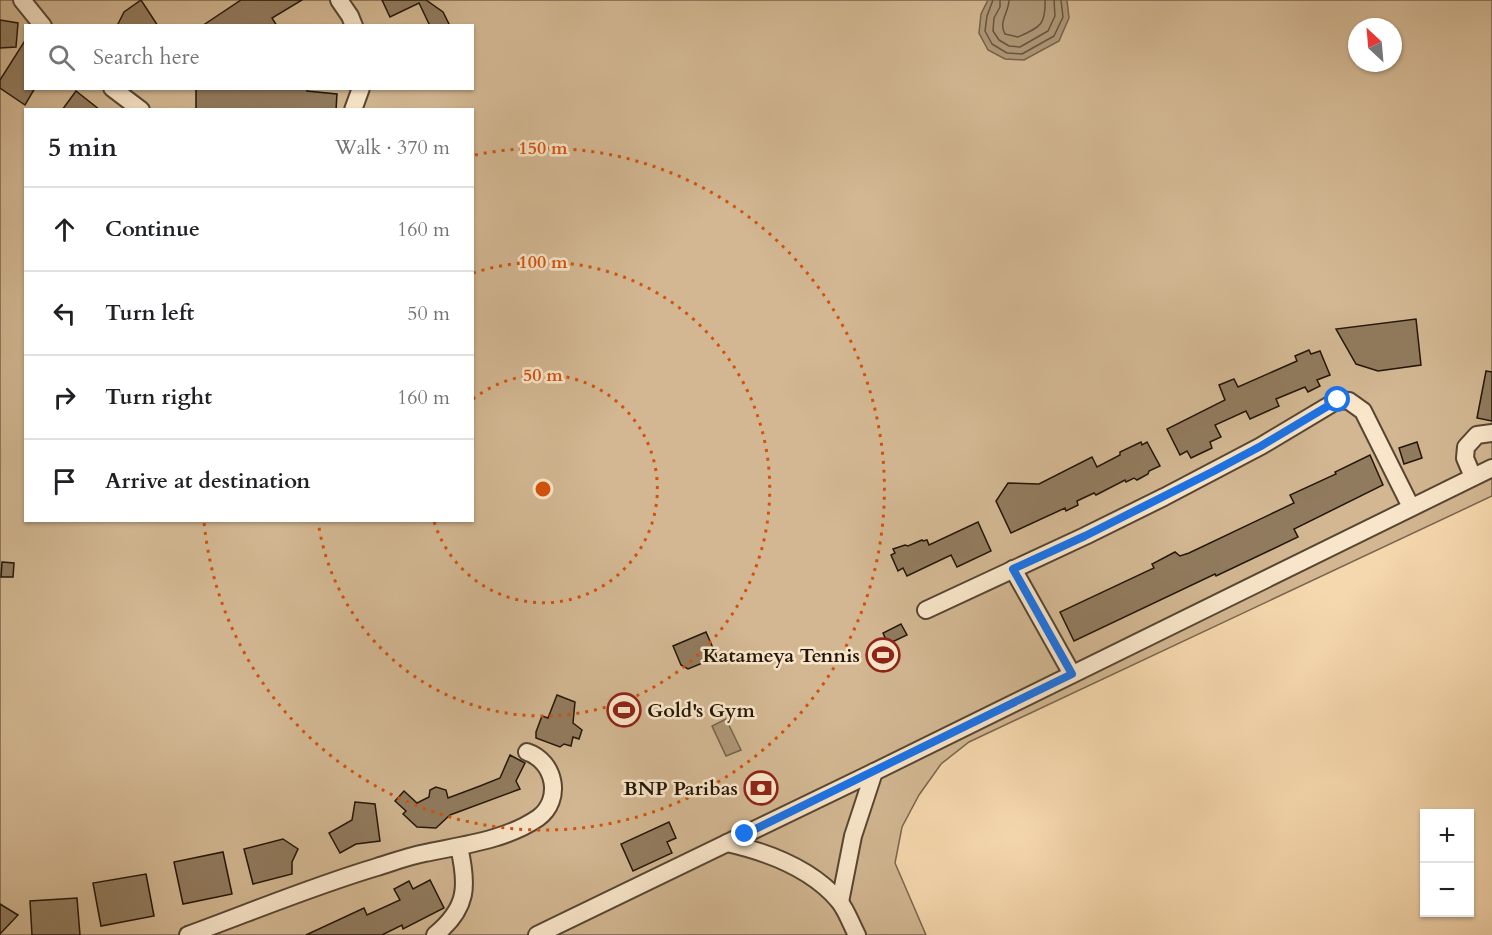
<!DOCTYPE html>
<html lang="en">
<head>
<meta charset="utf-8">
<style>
	:root { --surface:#fff; --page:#f2f2f2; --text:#202124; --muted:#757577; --line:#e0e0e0 }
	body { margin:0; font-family:Cardo,serif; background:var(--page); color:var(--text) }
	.controls { position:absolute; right:18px; bottom:18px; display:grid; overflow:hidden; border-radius:0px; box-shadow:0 2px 4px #0004 }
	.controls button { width:54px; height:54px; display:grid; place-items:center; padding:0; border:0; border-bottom:2px solid var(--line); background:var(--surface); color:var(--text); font:30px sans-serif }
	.compass { position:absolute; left:1348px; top:18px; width:54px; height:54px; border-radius:50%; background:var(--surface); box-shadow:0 2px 4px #0004; rotate:334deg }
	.stop { position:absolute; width:18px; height:18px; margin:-14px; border:4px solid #1a73e8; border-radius:50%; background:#fff }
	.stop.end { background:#1a73e8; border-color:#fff; box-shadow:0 2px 6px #0008 }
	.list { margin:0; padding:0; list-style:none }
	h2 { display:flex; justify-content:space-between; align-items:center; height:78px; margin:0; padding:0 24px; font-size:26px }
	h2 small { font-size:20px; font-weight:400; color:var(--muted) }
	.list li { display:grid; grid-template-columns:39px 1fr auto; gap:18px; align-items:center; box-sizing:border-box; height:84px; padding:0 24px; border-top:2px solid var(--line) }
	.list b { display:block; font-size:22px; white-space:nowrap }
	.list em { font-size:20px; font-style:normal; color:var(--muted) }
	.icon { flex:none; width:33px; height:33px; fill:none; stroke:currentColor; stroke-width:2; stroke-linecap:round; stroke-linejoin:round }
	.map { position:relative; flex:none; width:1492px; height:935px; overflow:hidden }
	.search { position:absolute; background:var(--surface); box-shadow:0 2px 4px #0004; left:24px; top:24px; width:450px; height:66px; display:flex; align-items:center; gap:15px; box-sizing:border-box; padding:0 21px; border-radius:0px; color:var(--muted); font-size:22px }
	.panel { position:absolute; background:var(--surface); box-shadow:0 2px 4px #0004; left:24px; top:108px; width:450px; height:414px; border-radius:0px }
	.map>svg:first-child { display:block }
	.green { fill:#d2b792; stroke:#7a664d; stroke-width:1.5; fill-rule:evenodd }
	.water { fill:#ae9676; stroke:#76634a; stroke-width:1.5 }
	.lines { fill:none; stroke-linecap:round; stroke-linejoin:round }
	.shore { stroke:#68563f; stroke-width:1.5 }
	.building { fill:#917b5e; stroke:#231608; stroke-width:1.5 }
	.street-casing { stroke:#584632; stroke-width:20 }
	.street { stroke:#f9e6ca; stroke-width:16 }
	.route { stroke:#1a73e8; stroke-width:8 }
	.ring { fill:none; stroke:#d4520c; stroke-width:3; stroke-dasharray:3 6 }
	.labels { text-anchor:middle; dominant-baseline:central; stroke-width:5; stroke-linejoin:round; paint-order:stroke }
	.poi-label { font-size:20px; font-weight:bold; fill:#231608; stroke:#f9e6ca; text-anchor:end }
	.centre { fill:#d4520c; stroke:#f9e6ca; stroke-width:3 }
	.ring-label { font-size:18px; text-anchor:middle; font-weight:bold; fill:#d4520c; stroke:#f9e6ca; stroke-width:5; stroke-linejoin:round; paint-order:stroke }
</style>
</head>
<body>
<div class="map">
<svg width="1492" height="935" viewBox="0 0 1492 935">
	<rect width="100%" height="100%" fill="#f6d8ae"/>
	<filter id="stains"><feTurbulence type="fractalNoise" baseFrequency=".00333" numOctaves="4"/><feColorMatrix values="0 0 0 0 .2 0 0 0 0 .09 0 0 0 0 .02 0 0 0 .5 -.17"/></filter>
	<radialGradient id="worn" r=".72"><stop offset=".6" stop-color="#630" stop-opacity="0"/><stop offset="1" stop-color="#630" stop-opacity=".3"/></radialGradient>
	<path class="green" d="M0,0H1492V496L969,742L941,764L919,795L902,827L895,863L926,935H0ZM26,26H472V88H26ZM1357,27H1393V63H1357ZM26,110H472V520H26Z"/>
	<g class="water">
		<path d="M988,0H1067L1069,18L1059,41L1024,60L1005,59L988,50L979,33L981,14Z"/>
		<path d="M726,719L741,750L726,756L712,726Z"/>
	</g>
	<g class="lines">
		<g class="shore">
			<path d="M993,0L987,16L985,31L992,44L1007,53L1022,54L1054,36L1063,17L1061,0"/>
			<path d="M1000,0V7L994,18L993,31L999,40L1009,46L1020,47L1048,31L1055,16L1054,0"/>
			<path d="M1009,0C1009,12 998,22 1005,34L1018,37C1040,27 1046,25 1045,0"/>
		</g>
	</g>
	<g class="building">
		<path d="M141,0L158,26H117L124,12Z"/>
		<path d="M241,0H302L272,18L277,26H202Z"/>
		<path d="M382,0H426L443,12L450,26H430L419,3L390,17Z"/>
		<path d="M0,20L18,23L16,47L0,48Z"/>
		<path d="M26,39V88H35L25,105L0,88V80Z"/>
		<path d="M196,88H307V91L337,94L336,110H196Z"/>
		<path d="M76,91L100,110H62Z"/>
		<path d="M1416,319L1421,365L1378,371L1356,364L1336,329Z"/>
		<path d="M1309,350L1311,354L1320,351L1330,375L1317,380L1320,386L1308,392L1305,387L1276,399L1279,406L1250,419L1246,411L1215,425L1221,437L1210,442L1212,448L1191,458L1187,451L1180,455L1167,429L1225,400L1219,385L1234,379L1238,387L1297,361L1295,356Z"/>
		<path d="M1486,371L1492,372V421L1477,418Z"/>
		<path d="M1141,442L1142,445L1147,442L1160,466L1149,471L1148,474L1137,480L1134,478L1126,482L1125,480L1096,495L1094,493L1077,501L1078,505L1066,511L1065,508L1011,533L996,501L1008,483L1039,484L1092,457L1097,467L1120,455V452Z"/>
		<path d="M1417,442L1422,458L1404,464L1399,448Z"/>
		<path d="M1370,455L1383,485L1294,529L1298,537L1216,576L1215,574L1074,641L1060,612L1154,568L1152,564L1175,552L1180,556L1189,553L1294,503L1290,495L1336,474L1335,472Z"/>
		<path d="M978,522L991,551L957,567L951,555L907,576L903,568L898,571L891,555L895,553L893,549L905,545L908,546L922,540L923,541L927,540L929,545Z"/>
		<path d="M2,562L14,563L13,577H1Z"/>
		<path d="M901,624L907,635L888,644L883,633Z"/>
		<path d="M706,632L717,657L688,669L681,665L673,646Z"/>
		<path d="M557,695L575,702L573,723L582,730L579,739L573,737L571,746L564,744L560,747L536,738V732L542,716L548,718Z"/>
		<path d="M510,755L525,763L516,781L520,789L450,815L436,828L417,827L403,814L406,811L395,801L404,791L417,803L429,797L430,790L436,787L446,790L448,798L480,786L500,778Z"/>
		<path d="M355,802L375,804L380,841L356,844L340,853L329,833L352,820Z"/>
		<path d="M669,822L676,838L667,842L672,853L633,871L621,844Z"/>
		<path d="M283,839L298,849L292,862V874L253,884L244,849Z"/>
		<path d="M223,852L232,894L183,904L174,862Z"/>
		<path d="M146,874L154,916L101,926L93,883Z"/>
		<path d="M430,880L444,908L403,929L402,925L382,935H306L364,908L367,915L400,900L394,889L409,881L413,889Z"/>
		<path d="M77,898L80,935H32L30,901Z"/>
		<path d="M0,904L18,915L0,934Z"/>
	</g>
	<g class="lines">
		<defs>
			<g id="street">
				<path d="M22,0L43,26"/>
				<path d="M339,0L350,16L354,26"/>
				<path d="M112,88L141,110"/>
				<path d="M353,110L361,88"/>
				<path d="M1473,477L1465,458L1466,447L1477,435L1492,433"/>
				<path d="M1013,569L1072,674"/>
				<path d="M926,610L1085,536L1164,497L1261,446L1338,400L1349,401L1363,411L1411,507"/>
				<path d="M727,843C767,852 812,869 839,901C847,911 851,924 857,935"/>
				<path d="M840,902L853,836L874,772"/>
				<path d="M188,935C251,912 313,886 377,867C393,862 409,856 425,853C463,845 506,840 538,818C563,800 555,761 527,752"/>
				<path d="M435,935C468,908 468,886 459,847"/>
				<path d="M537,935L874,772L1492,468"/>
			</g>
		</defs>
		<use href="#street" class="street-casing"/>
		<use href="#street" class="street"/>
	</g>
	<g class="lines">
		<path class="route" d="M745,834L1072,674L1013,569L1085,536L1214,471L1261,446L1338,400"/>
	</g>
	<g class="ring">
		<path d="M473 399A114 114 0 1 1 434 521"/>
		<path d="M473 273A227 227 0 1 1 318 521"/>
		<path d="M475 155A341 341 0 1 1 204 522"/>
	</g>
	<defs>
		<symbol id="stadium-ring" viewBox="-11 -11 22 22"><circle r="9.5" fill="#f9e6ca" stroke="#8f2418" stroke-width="1.5"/><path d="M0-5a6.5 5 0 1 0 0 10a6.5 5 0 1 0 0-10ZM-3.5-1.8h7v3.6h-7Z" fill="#8f2418"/></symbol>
		<symbol id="bank-ring" viewBox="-11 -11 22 22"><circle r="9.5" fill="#f9e6ca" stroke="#8f2418" stroke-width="1.5"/><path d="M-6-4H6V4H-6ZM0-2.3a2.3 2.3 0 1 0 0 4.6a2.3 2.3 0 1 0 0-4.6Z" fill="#8f2418"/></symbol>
	</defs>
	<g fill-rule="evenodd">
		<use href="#stadium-ring" x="864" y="636" width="38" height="38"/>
		<use href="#stadium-ring" x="605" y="691" width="38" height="38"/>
		<use href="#bank-ring" x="742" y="769" width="38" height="38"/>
	</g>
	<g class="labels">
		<g class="poi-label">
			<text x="860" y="655">Katameya Tennis</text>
			<text x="647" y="710" text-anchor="start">Gold's Gym</text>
			<text x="738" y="788">BNP Paribas</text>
		</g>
	</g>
	<circle cx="543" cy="489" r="9" class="centre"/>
	<g class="ring-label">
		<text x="543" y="154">150 m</text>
		<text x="543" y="268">100 m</text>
		<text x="543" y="381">50 m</text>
	</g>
	<rect width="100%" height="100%" filter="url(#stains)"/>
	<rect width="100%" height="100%" fill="url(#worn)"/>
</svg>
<div class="controls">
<button>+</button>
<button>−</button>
</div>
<svg class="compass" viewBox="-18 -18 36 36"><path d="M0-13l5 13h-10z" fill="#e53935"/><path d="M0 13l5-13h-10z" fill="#757577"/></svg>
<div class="stop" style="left:1338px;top:400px"></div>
<div class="stop end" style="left:745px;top:834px"></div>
<div class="search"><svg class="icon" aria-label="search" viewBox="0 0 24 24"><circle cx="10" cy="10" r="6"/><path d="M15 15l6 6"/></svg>Search here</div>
<section class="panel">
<h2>5 min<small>Walk · 370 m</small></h2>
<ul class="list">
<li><svg class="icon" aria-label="ahead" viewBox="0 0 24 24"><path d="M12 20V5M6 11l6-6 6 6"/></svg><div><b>Continue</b></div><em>160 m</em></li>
<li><svg class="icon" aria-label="left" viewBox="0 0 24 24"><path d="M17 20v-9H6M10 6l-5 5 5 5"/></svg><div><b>Turn left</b></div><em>50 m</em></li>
<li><svg class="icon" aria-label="right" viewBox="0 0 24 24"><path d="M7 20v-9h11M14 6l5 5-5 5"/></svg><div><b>Turn right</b></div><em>160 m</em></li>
<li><svg class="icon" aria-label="arrive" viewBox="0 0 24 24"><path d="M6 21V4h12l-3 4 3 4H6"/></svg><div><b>Arrive at destination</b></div></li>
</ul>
</section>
</div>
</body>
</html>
